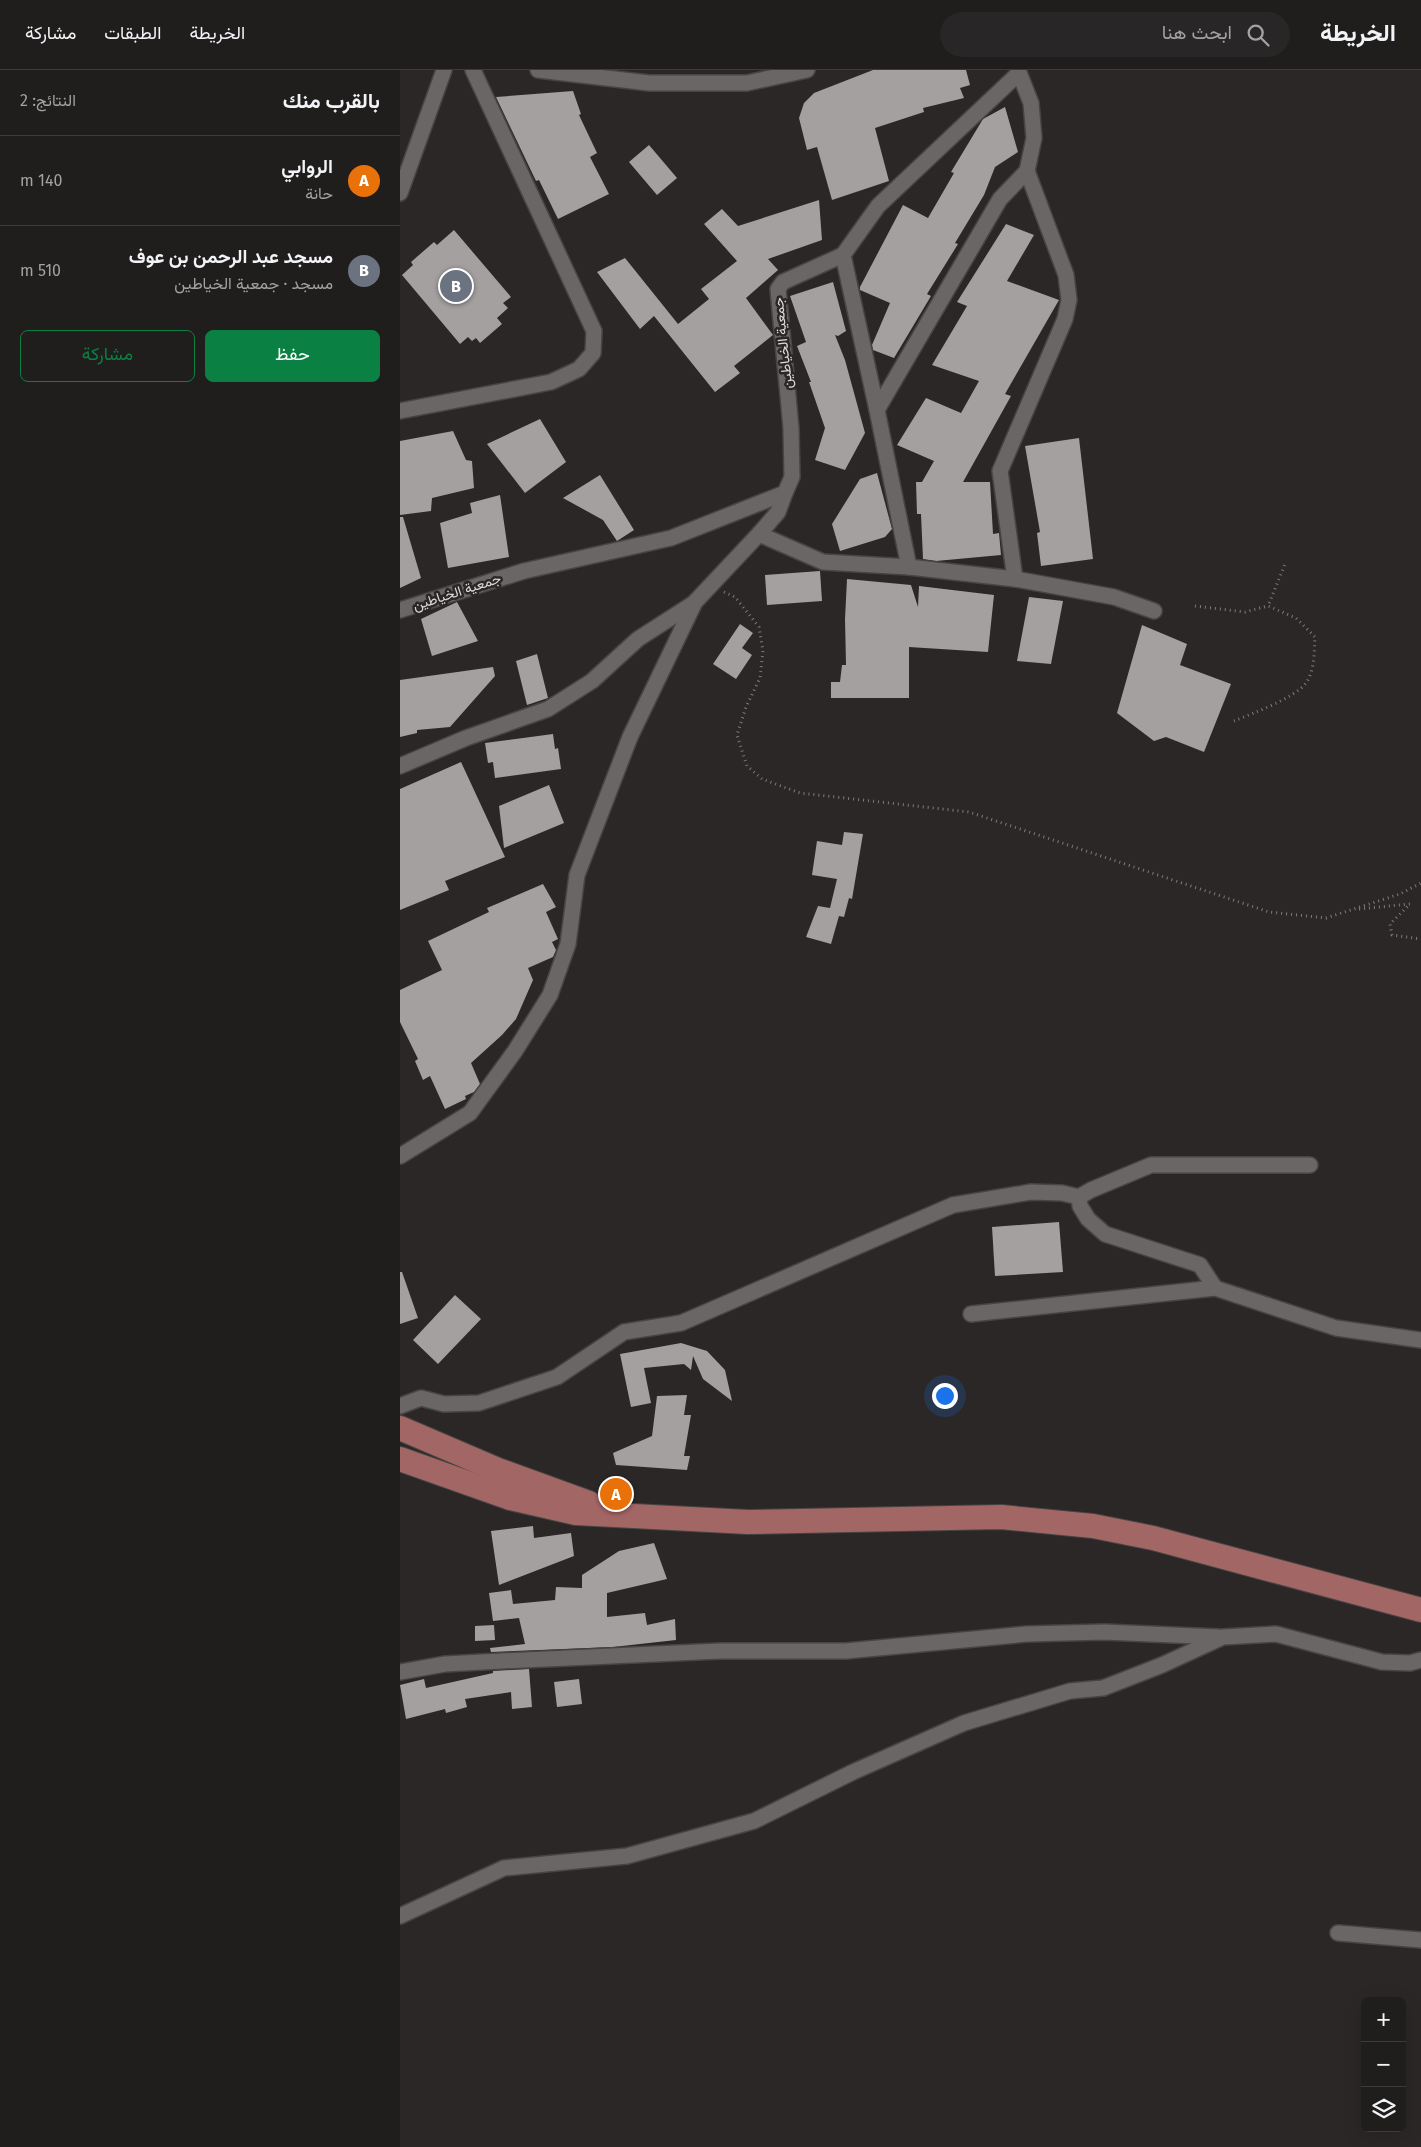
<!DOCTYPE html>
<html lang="ar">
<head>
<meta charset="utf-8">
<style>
	:root { --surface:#201d1d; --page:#282626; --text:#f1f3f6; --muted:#a2a2a4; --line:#3d3b3b; --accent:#0b8043 }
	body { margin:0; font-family:"Fira Sans",Vazirmatn,sans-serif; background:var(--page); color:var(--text); direction:rtl }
	.controls { position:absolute; right:15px; bottom:15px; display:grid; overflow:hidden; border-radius:8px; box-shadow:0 5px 20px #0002 }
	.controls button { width:45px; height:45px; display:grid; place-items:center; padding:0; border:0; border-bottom:1px solid var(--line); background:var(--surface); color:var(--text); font:25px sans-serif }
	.you { position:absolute; left:544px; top:1325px; width:18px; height:18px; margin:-12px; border:4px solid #fff; border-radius:50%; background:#1a73e8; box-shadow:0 0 0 8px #1a73e833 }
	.badge { display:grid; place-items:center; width:32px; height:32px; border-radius:50%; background:var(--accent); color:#fff; font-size:16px; font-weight:700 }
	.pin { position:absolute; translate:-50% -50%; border:2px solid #fff; box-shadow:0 1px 5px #0006 }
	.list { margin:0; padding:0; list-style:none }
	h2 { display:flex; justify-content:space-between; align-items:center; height:65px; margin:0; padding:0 20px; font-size:21px }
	h2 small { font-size:16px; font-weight:400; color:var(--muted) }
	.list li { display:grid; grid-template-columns:32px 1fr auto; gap:15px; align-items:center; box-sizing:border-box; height:90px; padding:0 20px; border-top:1px solid var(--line) }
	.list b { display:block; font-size:19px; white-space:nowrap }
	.list p { margin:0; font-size:16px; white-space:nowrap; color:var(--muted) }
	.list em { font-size:16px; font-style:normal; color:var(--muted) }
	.actions { display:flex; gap:10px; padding:15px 20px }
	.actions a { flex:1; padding:11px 0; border:1px solid var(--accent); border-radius:8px; text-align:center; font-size:18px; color:var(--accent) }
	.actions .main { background:var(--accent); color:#fff }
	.icon { flex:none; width:28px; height:28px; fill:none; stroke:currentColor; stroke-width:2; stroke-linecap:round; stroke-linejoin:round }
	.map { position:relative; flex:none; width:1021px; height:2077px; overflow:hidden; direction:ltr }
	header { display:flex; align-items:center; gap:30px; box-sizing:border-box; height:70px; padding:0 25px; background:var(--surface); border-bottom:1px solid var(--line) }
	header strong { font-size:24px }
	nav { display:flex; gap:28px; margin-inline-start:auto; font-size:18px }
	.search { width:350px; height:45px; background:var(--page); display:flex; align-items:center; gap:12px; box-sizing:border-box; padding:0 18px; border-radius:28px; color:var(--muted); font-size:19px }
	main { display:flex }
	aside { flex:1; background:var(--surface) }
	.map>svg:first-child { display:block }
	.building { fill:#a5a0a0 }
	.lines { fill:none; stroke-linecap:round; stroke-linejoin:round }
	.street-casing { stroke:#474444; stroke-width:18 }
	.primary-casing { stroke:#474444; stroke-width:26 }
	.path { stroke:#7f7b7b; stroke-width:3; stroke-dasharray:1 4; stroke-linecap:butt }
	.street { stroke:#6a6665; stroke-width:15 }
	.primary { stroke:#a26665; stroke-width:24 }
	.labels { text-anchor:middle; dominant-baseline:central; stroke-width:5; stroke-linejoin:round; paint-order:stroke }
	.street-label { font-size:14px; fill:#dcd9d9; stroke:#2b2727 }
</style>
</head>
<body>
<header>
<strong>الخريطة</strong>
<div class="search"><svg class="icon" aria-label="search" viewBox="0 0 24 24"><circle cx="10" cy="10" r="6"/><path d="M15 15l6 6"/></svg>ابحث هنا</div>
<nav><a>الخريطة</a><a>الطبقات</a><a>مشاركة</a></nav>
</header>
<main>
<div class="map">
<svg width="1021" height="2077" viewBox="0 0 1021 2077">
	<rect width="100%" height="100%" fill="#2b2727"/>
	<g class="building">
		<path d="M473,0H566L570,15L560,18L564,28L523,38L524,42L475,58L489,111L432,130L417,77L407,80L399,48L404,33L414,23Z"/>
		<path d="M173,21L181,44L179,45L197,83L190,87L209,124L158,149L139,110L136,111L96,27Z"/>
		<path d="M605,37L618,82L595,97L584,125L555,173L558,174L527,224L531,226L494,288L473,280L472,275L490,233L460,220V217L503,135L528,148L554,103L551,102L583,49Z"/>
		<path d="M249,75L277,108L257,125L229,92Z"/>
		<path d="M419,130L422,170L368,189L378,200L346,228L373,265L334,296L340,303L315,322L254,246L240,259L197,202L225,188L278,254L309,229L301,219L337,191L304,154L322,139L338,156Z"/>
		<path d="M606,154L634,165L607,211L659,230L605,324L611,326L563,412H590L593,464L599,463L601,485L536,491L523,489L521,444H517L516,412H522L534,391L497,375L526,328L561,343L579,311L532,295L567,236L557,232Z"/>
		<path d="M54,160L111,227L103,233L108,238L97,248L102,254L80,273L76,268L72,271L68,267L60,274L2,205L13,195L11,192L34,172L37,175Z"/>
		<path d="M433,212L446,261L438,266L435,265L445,290L465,363L445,400L415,390L425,358L409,312H411L397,276L406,272L390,226Z"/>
		<path d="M140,349L166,392L125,423L87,374Z"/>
		<path d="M53,361L66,390L72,391L74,418L32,428L31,441L0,445V371Z"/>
		<path d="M679,368L693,489L641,496L637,463L640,462L625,376Z"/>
		<path d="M477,403L492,459L485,467L440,481L432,454L460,409Z"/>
		<path d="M200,405L234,460L217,471L203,450L163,428Z"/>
		<path d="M100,425L109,487L48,498L40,453L72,443L70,433Z"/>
		<path d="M0,447H3L21,508L0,518Z"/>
		<path d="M420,501L422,531L367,535L365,505Z"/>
		<path d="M447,509L511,515L518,537L519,516L594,525L588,582L509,577V628H431V612H440L442,595H446L445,549Z"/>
		<path d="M629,527L663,531L651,594L617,591Z"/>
		<path d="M57,532L78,571L32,586L21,549Z"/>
		<path d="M340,554L353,563L342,578L352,585L336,609L313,594Z"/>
		<path d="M742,555L787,574L780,595L831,614L804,682L766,667L754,671L717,643Z"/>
		<path d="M137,584L148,628L127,635L116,591Z"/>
		<path d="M93,597L95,606L50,657L17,660V663L0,667V610Z"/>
		<path d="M153,664L155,679L158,678L161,699L95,708L93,692L88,693L85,673Z"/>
		<path d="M61,692L105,787L45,811L49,820L0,840V719Z"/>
		<path d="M149,715L164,753L104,778L99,736Z"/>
		<path d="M444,762L463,764L452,829L449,828L444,847L439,846L431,874L406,867L418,836L430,838L437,809L412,805L417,771L442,775Z"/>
		<path d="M143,814L156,837L146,842L158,869L152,872L156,880L153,887L128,898L133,910L116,949L102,965L71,993L80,1014L74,1022L65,1026L66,1029L45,1039L30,1006L23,1010L15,991L18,989L0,952V920L42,900L28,871L89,842L87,838Z"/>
		<path d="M659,1152L663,1202L595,1206L592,1157Z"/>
		<path d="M0,1202H2L18,1248L0,1254Z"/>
		<path d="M55,1225L81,1249L38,1294L13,1270Z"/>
		<path d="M281,1273L307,1281L325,1300L332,1331L303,1309L293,1286L291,1300L284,1294L244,1298L251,1333L231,1337L220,1284Z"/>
		<path d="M287,1325L284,1345H291L284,1386H290L287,1400L216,1395L213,1383L252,1366L257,1326Z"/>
		<path d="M133,1456L134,1468L171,1463L174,1486L99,1515L91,1461Z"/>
		<path d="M254,1473L267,1509L207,1523V1547L245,1543L247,1555L275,1549L276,1570L213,1577L91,1582L90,1578L125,1574L119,1548L93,1551L89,1523L111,1520L113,1534L155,1530L156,1517L182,1518V1505L219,1481Z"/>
		<path d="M94,1555L95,1570L75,1571V1556Z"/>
		<path d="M129,1599L132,1637L112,1639L111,1622L65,1629L67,1637L46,1643L45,1639L6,1649L0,1615L24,1609L26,1618L93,1603V1601Z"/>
		<path d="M179,1609L182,1634L157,1637L154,1612Z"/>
	</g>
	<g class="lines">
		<defs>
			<g id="street">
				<path d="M138,0L249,13H347L407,0"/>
				<path d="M0,123L44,0"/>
				<path d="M443,185L478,136L619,3"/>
				<path d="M0,341L151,312L179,299L193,283L194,261L73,0"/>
				<path d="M359,464L423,492L509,497L477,340"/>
				<path d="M509,497L615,509L714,527L754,541"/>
				<path d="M615,509L600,401L665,249L669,230L666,205L627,101"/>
				<path d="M0,540L124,501L271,468L385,423L392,407L391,358L378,219L383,212L443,185L477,340L600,129L627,101L634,68L631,33L618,0"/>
				<path d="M0,696L66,668L148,639L192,611L238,569L294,533"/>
				<path d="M0,1086L70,1043L115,981L150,925L168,874L177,805L230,667L295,532L359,464L378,442L385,423"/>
				<path d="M679,1127L691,1120L751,1095H910"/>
				<path d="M571,1244L815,1218L936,1258L1021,1270"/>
				<path d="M0,1336L21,1328L44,1334L79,1333L157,1307L224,1262L281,1253L553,1135L631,1122L662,1123L679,1127L680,1136L688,1149L705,1164L800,1195L815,1218"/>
				<path d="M0,1602L45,1594L101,1591L320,1581H446L627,1564L704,1562L819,1567"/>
				<path d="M0,1846L104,1798L227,1786L354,1751L453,1702L564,1653L670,1621L703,1618L762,1595L823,1567L876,1564L982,1592L1010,1593L1021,1590"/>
				<path d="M938,1863L1021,1870"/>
			</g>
			<g id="primary">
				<path d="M0,1358L98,1400L189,1433"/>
				<path d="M0,1389L110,1428L176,1443L348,1452L601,1447L693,1456L753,1468L1021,1540"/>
			</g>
		</defs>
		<use href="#street" class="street-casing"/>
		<use href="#primary" class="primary-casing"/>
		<g class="path">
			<path d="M324,522L335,527L359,557L363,581L360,608L346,637L337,665L347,696L362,709L400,723L569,742L869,842L926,848L1000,824L1021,813"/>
			<path d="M795,536L845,542L868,536"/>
			<path d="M834,651C851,644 895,628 906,613C915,600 914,582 915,567L896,548L868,536L885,494"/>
			<path d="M959,839L1010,834L990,854L992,865L1021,869"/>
		</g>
		<use href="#street" class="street"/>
		<use href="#primary" class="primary"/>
	</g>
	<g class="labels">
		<g class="street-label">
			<text transform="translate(383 273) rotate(-96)">جمعية الخياطين</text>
			<text transform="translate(57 522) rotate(-18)">جمعية الخياطين</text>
		</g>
	</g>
</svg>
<div class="controls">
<button>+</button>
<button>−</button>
<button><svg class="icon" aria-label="layers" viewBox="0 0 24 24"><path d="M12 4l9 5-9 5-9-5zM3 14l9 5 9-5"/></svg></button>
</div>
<div class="you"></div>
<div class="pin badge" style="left:216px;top:1424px;background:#e8710a">A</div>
<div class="pin badge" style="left:56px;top:216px;background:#6b7280">B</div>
</div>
<aside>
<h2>بالقرب منك<small>النتائج: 2</small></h2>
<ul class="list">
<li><span class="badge" style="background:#e8710a">A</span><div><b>الروابي</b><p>حانة</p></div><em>140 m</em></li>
<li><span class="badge" style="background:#6b7280">B</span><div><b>مسجد عبد الرحمن بن عوف</b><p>مسجد · جمعية الخياطين</p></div><em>510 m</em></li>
</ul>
<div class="actions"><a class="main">حفظ</a><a>مشاركة</a></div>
</aside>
</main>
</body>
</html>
